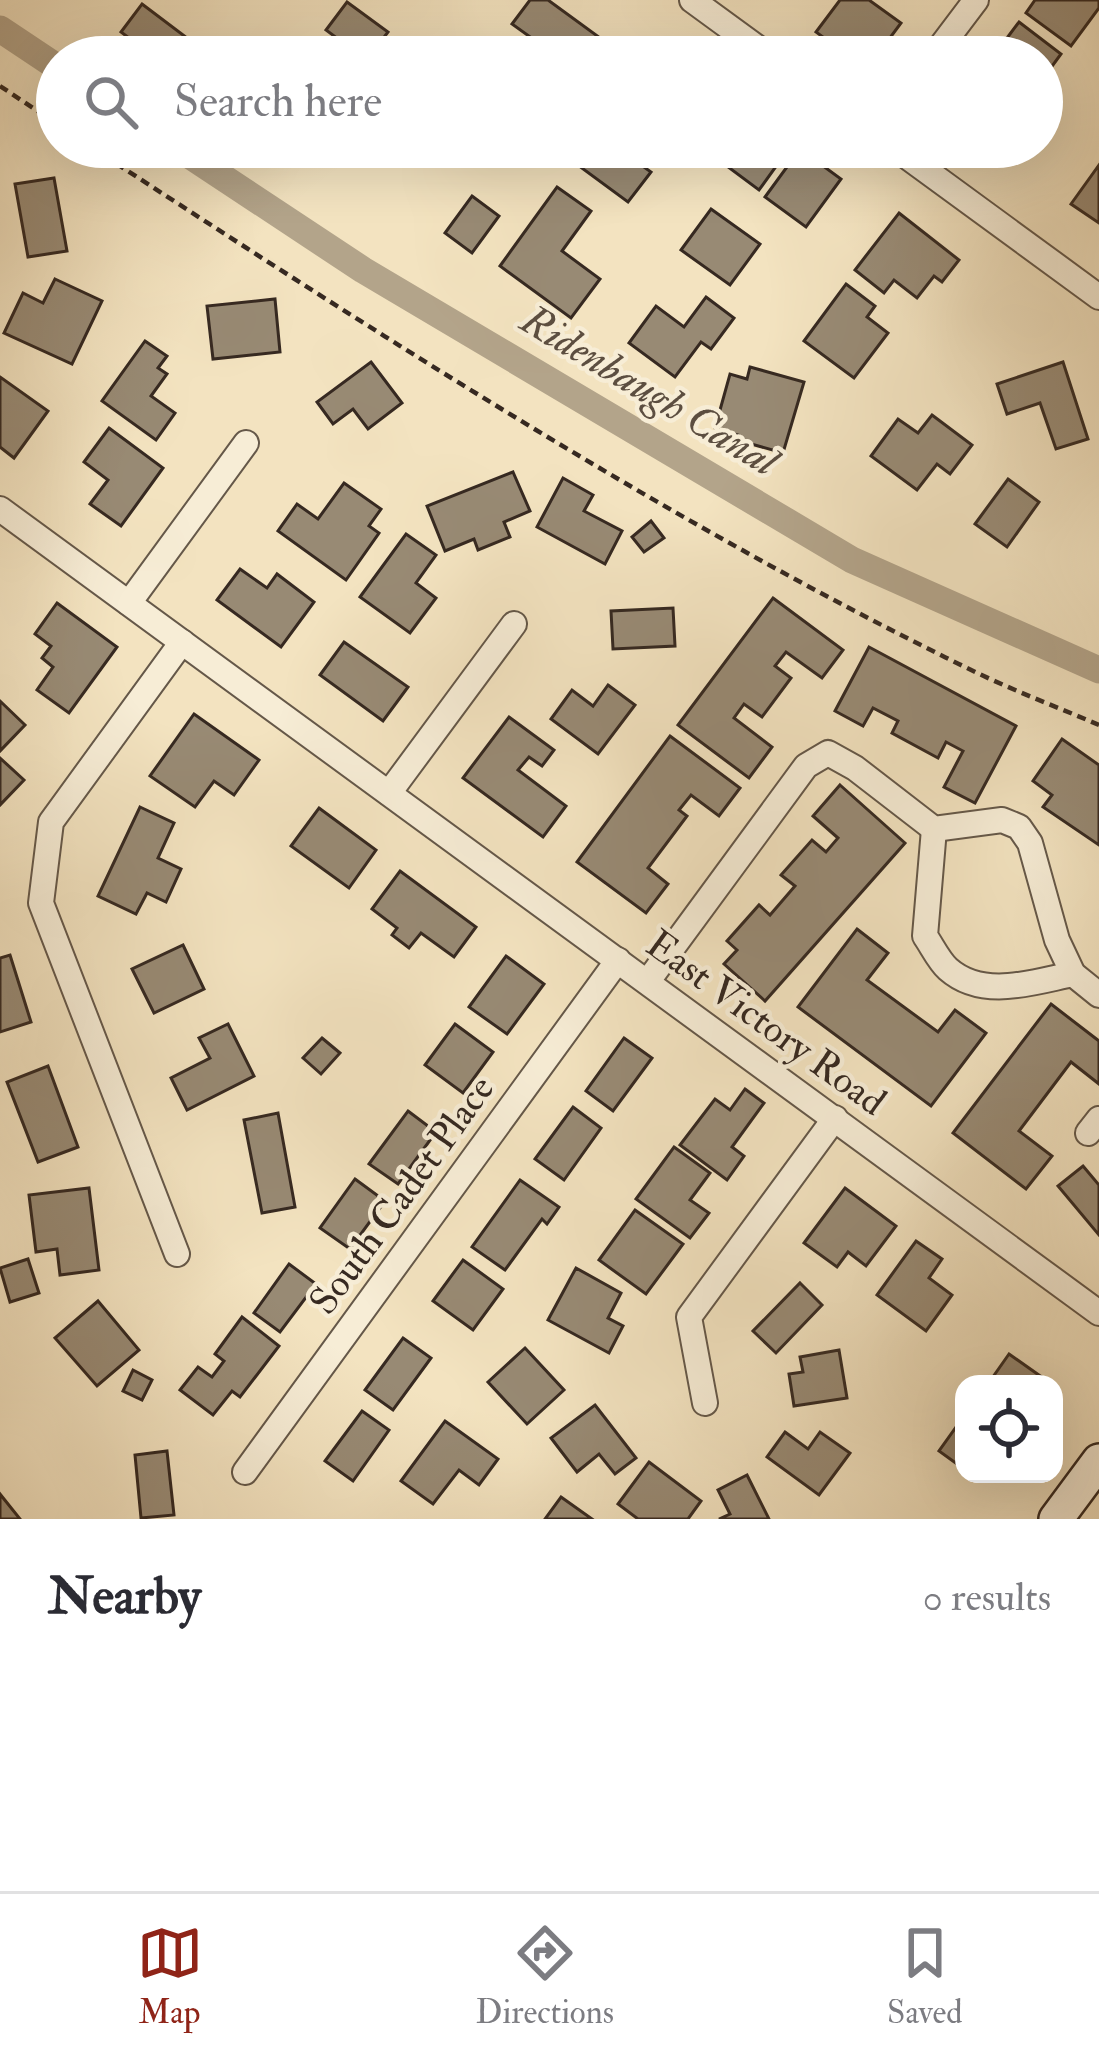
<!DOCTYPE html>
<html lang="en">
<head>
<meta charset="utf-8">
<style>
	:root { --surface:#fff; --page:#f7f7f7; --text:#2b2b33; --muted:#7c7c81; --line:#e1e1e2; --accent:#8f2418 }
	body { margin:0; font-family:"IM FELL Double Pica",serif; background:var(--page); color:var(--text) }
	.controls { position:absolute; right:36px; bottom:36px; display:grid; overflow:hidden; border-radius:24px; box-shadow:0 12px 48px #0002 }
	.controls button { width:108px; height:108px; display:grid; place-items:center; padding:0; border:0; border-bottom:3px solid var(--line); background:var(--surface); color:var(--text); font:60px sans-serif }
	.list { margin:0; padding:0; list-style:none }
	h2 { display:flex; justify-content:space-between; align-items:center; height:156px; margin:0; padding:0 48px; font-size:51px }
	h2 small { font-size:39px; font-weight:400; color:var(--muted) }
	.icon { flex:none; width:66px; height:66px; fill:none; stroke:currentColor; stroke-width:2; stroke-linecap:round; stroke-linejoin:round }
	.map { position:relative; flex:none; width:1099px; height:1519px; overflow:hidden }
	.search { position:absolute; background:var(--surface); box-shadow:0 12px 48px #0002; left:36px; right:36px; top:36px; height:132px; display:flex; align-items:center; gap:30px; box-sizing:border-box; padding:0 42px; border-radius:66px; color:var(--muted); font-size:45px }
	.sheet { height:372px; background:var(--surface) }
	nav { display:flex; justify-content:space-around; align-items:center; box-sizing:border-box; height:168px; border-top:3px solid var(--line); background:var(--surface); font-size:33px; color:var(--muted) }
	nav a { display:grid; justify-items:center; gap:6px }
	nav .on { color:var(--accent) }
	.map>svg:first-child { display:block }
	.lines { fill:none; stroke-linecap:round; stroke-linejoin:round }
	.canal { stroke:#b3a48a; stroke-width:27 }
	.building { fill:#988a74; stroke:#362921; stroke-width:3 }
	.street-casing { stroke:#655849; stroke-width:28 }
	.secondary-casing { stroke:#362921; stroke-width:38 }
	.path { stroke:#362921; stroke-width:4.5; stroke-dasharray:9 6; stroke-linecap:butt }
	.street { stroke:#f7edd6; stroke-width:24 }
	.secondary { stroke:#f7edd6; stroke-width:33 }
	.labels { text-anchor:middle; dominant-baseline:central; stroke-width:9; stroke-linejoin:round; paint-order:stroke }
	.street-label { font-size:39px; fill:#362921; stroke:#f7edd6 }
	.water-label { font-size:42px; font-style:italic; fill:#5c4e40; stroke:#f7edd6 }
</style>
</head>
<body>
<div class="map">
<svg width="1099" height="1519" viewBox="0 0 1099 1519">
	<rect width="100%" height="100%" fill="#f3e3c0"/>
	<filter id="stains"><feTurbulence type="fractalNoise" baseFrequency=".00167" numOctaves="4"/><feColorMatrix values="0 0 0 0 .2 0 0 0 0 .09 0 0 0 0 .02 0 0 0 .5 -.17"/></filter>
	<radialGradient id="worn" r=".72"><stop offset=".6" stop-color="#630" stop-opacity="0"/><stop offset="1" stop-color="#630" stop-opacity=".3"/></radialGradient>
	<g class="lines">
		<g class="canal">
			<path d="M0,29L57,67"/>
			<path d="M177,147L363,270L852,560L1099,670"/>
		</g>
	</g>
	<g class="building">
		<path d="M530,0H548L607,43L597,57H558L512,24Z"/>
		<path d="M840,0H869L901,23L884,46L873,38L859,57H850L816,32Z"/>
		<path d="M1035,0H1099V8L1071,46L1026,13Z"/>
		<path d="M347,2L388,32L369,57H362L326,30Z"/>
		<path d="M142,4L203,50L198,57H154L121,32Z"/>
		<path d="M1019,22L1061,54L1042,80V57H1008L1011,53L1001,46Z"/>
		<path d="M587,147H638L630,157L651,172L628,202L575,163Z"/>
		<path d="M730,147H790L759,190L720,161Z"/>
		<path d="M979,147H1012L1000,163Z"/>
		<path d="M800,149L841,179L806,227L765,197Z"/>
		<path d="M1099,165V223L1071,204Z"/>
		<path d="M54,178L67,251L28,257L15,184Z"/>
		<path d="M557,187L591,211L562,251L600,279L571,318L500,266Z"/>
		<path d="M472,196L499,216L472,253L445,233Z"/>
		<path d="M711,209L760,244L730,285L681,250Z"/>
		<path d="M899,213L959,260L942,282L934,276L917,298L894,280L884,293L855,270Z"/>
		<path d="M55,279L102,301L72,364L4,333L23,293L43,303Z"/>
		<path d="M846,284L875,306L867,317L888,333L854,378L804,341Z"/>
		<path d="M706,297L734,318L711,349L701,342L675,377L629,343L656,306L684,327Z"/>
		<path d="M275,299L280,352L213,359L207,306Z"/>
		<path d="M145,341L167,356L158,368L167,374L151,396L175,413L156,440L102,401Z"/>
		<path d="M371,362L402,403L368,429L353,409L333,424L317,402Z"/>
		<path d="M1063,362L1088,439L1056,449L1040,403L1007,414L997,384Z"/>
		<path d="M750,367L804,382L783,453L737,440L738,435L715,428L730,374L747,379Z"/>
		<path d="M0,377L48,411L14,458L0,447Z"/>
		<path d="M932,415L972,445L950,474L937,464L917,490L871,456L898,419L918,433Z"/>
		<path d="M109,428L163,468L121,526L90,504L108,480L84,462Z"/>
		<path d="M513,472L530,511L504,522L510,537L478,550L474,539L445,551L427,506Z"/>
		<path d="M563,478L593,495L584,511L622,531L605,564L537,527Z"/>
		<path d="M1008,479L1039,502L1007,547L975,524Z"/>
		<path d="M344,483L381,509L369,526L379,533L346,580L278,531L297,504L318,519Z"/>
		<path d="M651,521L664,538L644,552L632,537Z"/>
		<path d="M406,534L436,555L416,583L436,598L410,633L360,597Z"/>
		<path d="M240,569L267,588L277,574L314,602L281,647L217,600Z"/>
		<path d="M773,598L843,650L822,678L786,652L775,666L791,678L762,717L744,704L734,718L772,747L749,778L678,725Z"/>
		<path d="M57,603L117,647L69,713L37,690L53,667L42,658L51,646L35,634Z"/>
		<path d="M673,608L675,646L613,649L611,611Z"/>
		<path d="M344,642L408,687L383,721L320,675Z"/>
		<path d="M869,647L1016,726L975,803L944,787L963,751L946,742L938,758L892,733L898,721L873,708L863,726L835,711Z"/>
		<path d="M608,685L635,705L598,754L551,719L572,690L593,706Z"/>
		<path d="M0,701L25,725L0,751Z"/>
		<path d="M194,714L259,760L234,795L214,781L195,807L150,776Z"/>
		<path d="M509,717L554,750L542,766L529,757L518,770L566,806L543,837L463,778Z"/>
		<path d="M670,736L740,788L719,816L691,795L679,810L687,816L648,868L668,884L646,913L577,862Z"/>
		<path d="M1062,739L1099,765V845L1043,807L1052,795L1033,781Z"/>
		<path d="M0,758L24,780L0,805Z"/>
		<path d="M840,785L905,843L765,1001L724,964L737,950L727,941L759,905L770,915L795,886L781,875L812,840L826,852L838,838L813,816Z"/>
		<path d="M140,807L174,823L158,858L181,869L166,902L147,893L136,914L98,896Z"/>
		<path d="M319,808L376,850L349,888L291,846Z"/>
		<path d="M400,871L476,927L454,957L421,933L409,948L392,935L397,928L372,909Z"/>
		<path d="M857,929L888,953L867,980L938,1032L955,1010L986,1033L931,1106L798,1007Z"/>
		<path d="M183,945L204,989L154,1013L132,969Z"/>
		<path d="M10,955L31,1022L0,1032V958Z"/>
		<path d="M506,956L544,984L507,1034L469,1007Z"/>
		<path d="M1051,1004L1099,1041V1084L1071,1062L1019,1131L1052,1156L1026,1189L953,1133Z"/>
		<path d="M228,1024L254,1076L187,1110L171,1078L210,1058L199,1038Z"/>
		<path d="M455,1024L493,1052L463,1093L425,1065Z"/>
		<path d="M322,1038L340,1053L321,1074L303,1058Z"/>
		<path d="M624,1038L652,1058L613,1111L586,1091Z"/>
		<path d="M48,1066L78,1147L38,1162L7,1082Z"/>
		<path d="M745,1089L764,1103L732,1147L744,1156L727,1180L680,1145L715,1099L730,1110Z"/>
		<path d="M573,1107L601,1128L564,1180L535,1159Z"/>
		<path d="M408,1111L436,1132L398,1184L369,1164Z"/>
		<path d="M278,1113L295,1207L262,1213L244,1120Z"/>
		<path d="M674,1147L710,1173L690,1200L709,1213L690,1238L636,1199Z"/>
		<path d="M1083,1166L1099,1185V1235L1058,1186Z"/>
		<path d="M355,1179L385,1201L350,1249L320,1228Z"/>
		<path d="M520,1180L559,1207L547,1224L542,1219L505,1270L472,1247Z"/>
		<path d="M89,1188L99,1270L60,1275L57,1249L36,1252L29,1195Z"/>
		<path d="M845,1188L896,1226L866,1266L848,1252L837,1267L804,1243Z"/>
		<path d="M635,1210L683,1244L646,1294L599,1260Z"/>
		<path d="M916,1241L942,1259L929,1278L952,1295L926,1331L877,1295Z"/>
		<path d="M28,1259L39,1293L10,1302L0,1268Z"/>
		<path d="M463,1260L503,1289L473,1330L433,1301Z"/>
		<path d="M289,1264L316,1284L280,1332L254,1313Z"/>
		<path d="M576,1268L621,1293L608,1318L623,1326L609,1353L548,1320Z"/>
		<path d="M800,1283L822,1305L776,1353L753,1331Z"/>
		<path d="M98,1301L139,1350L97,1386L55,1338Z"/>
		<path d="M242,1317L279,1346L240,1397L232,1391L213,1415L180,1390L198,1367L212,1377L224,1361L215,1354Z"/>
		<path d="M403,1338L431,1358L393,1410L365,1390Z"/>
		<path d="M525,1348L564,1390L527,1424L488,1382Z"/>
		<path d="M839,1350L847,1398L794,1406L789,1374L803,1372L800,1357Z"/>
		<path d="M1009,1354L1043,1378L1039,1384H988Z"/>
		<path d="M133,1370L152,1380L142,1400L123,1391Z"/>
		<path d="M595,1405L636,1458L615,1474L599,1454L577,1472L551,1438Z"/>
		<path d="M362,1411L389,1430L353,1481L325,1461Z"/>
		<path d="M964,1416V1469L939,1451Z"/>
		<path d="M445,1421L498,1459L479,1485L459,1470L433,1504L401,1481Z"/>
		<path d="M785,1432L808,1449L820,1432L850,1453L819,1495L767,1457Z"/>
		<path d="M167,1451L174,1515L141,1518L135,1455Z"/>
		<path d="M649,1462L701,1501L688,1519H638L618,1504Z"/>
		<path d="M747,1475L769,1519H719L730,1514L718,1490Z"/>
		<path d="M0,1494L20,1519H0Z"/>
		<path d="M561,1497L592,1519H545Z"/>
	</g>
	<g class="lines">
		<defs>
			<g id="street">
				<path d="M692,0L770,57"/>
				<path d="M933,57L976,0"/>
				<path d="M894,147L1099,297"/>
				<path d="M0,509L1099,1313"/>
				<path d="M129,603L246,443"/>
				<path d="M389,793L514,624"/>
				<path d="M934,829L925,936C932,946 939,961 948,969C983,1000 1033,982 1073,974"/>
				<path d="M648,981L806,766L828,753L855,768L934,829L1002,820L1019,827L1030,843L1057,940L1073,974L1099,995"/>
				<path d="M1088,1133L1099,1119"/>
				<path d="M177,1254L41,903L51,822L182,642"/>
				<path d="M705,1403L689,1317L835,1118"/>
				<path d="M245,1472L618,960"/>
			</g>
			<path id="secondary" d="M1056,1519L1099,1461"/>
		</defs>
		<use href="#street" class="street-casing"/>
		<use href="#secondary" class="secondary-casing"/>
		<g class="path">
			<path d="M0,86L57,124"/>
			<path d="M91,147C375,332 661,518 965,667C1009,689 1055,706 1099,725"/>
		</g>
		<use href="#street" class="street"/>
		<use href="#secondary" class="secondary"/>
	</g>
	<g class="labels">
		<g class="street-label">
			<text transform="translate(766 1023) rotate(36)">East Victory Road</text>
			<text transform="translate(402 1195) rotate(-54)">South Cadet Place</text>
		</g>
		<g class="water-label">
			<text transform="translate(649 391) rotate(31)">Ridenbaugh Canal</text>
		</g>
	</g>
	<rect width="100%" height="100%" filter="url(#stains)"/>
	<rect width="100%" height="100%" fill="url(#worn)"/>
</svg>
<div class="controls">
<button><svg class="icon" aria-label="locate" viewBox="0 0 24 24"><circle cx="12" cy="12" r="6"/><path d="M12 2v4M12 18v4M2 12h4M18 12h4"/></svg></button>
</div>
<div class="search"><svg class="icon" aria-label="search" viewBox="0 0 24 24"><circle cx="10" cy="10" r="6"/><path d="M15 15l6 6"/></svg>Search here</div>
</div>
<section class="sheet">
<h2>Nearby<small>0 results</small></h2>
<ul class="list">
</ul>
</section>
<nav>
<a class="on"><svg class="icon" aria-label="map" viewBox="0 0 24 24"><path d="M3 6l6-2 6 2 6-2v14l-6 2-6-2-6 2zM9 4v14M15 6v14"/></svg>Map</a>
<a><svg class="icon" aria-label="directions" viewBox="0 0 24 24"><path d="M12 3l9 9-9 9-9-9zM9 14v-3h6M13 9l2 2-2 2"/></svg>Directions</a>
<a><svg class="icon" aria-label="saved" viewBox="0 0 24 24"><path d="M7 4h10v16l-5-4-5 4z"/></svg>Saved</a>
</nav>
</body>
</html>
